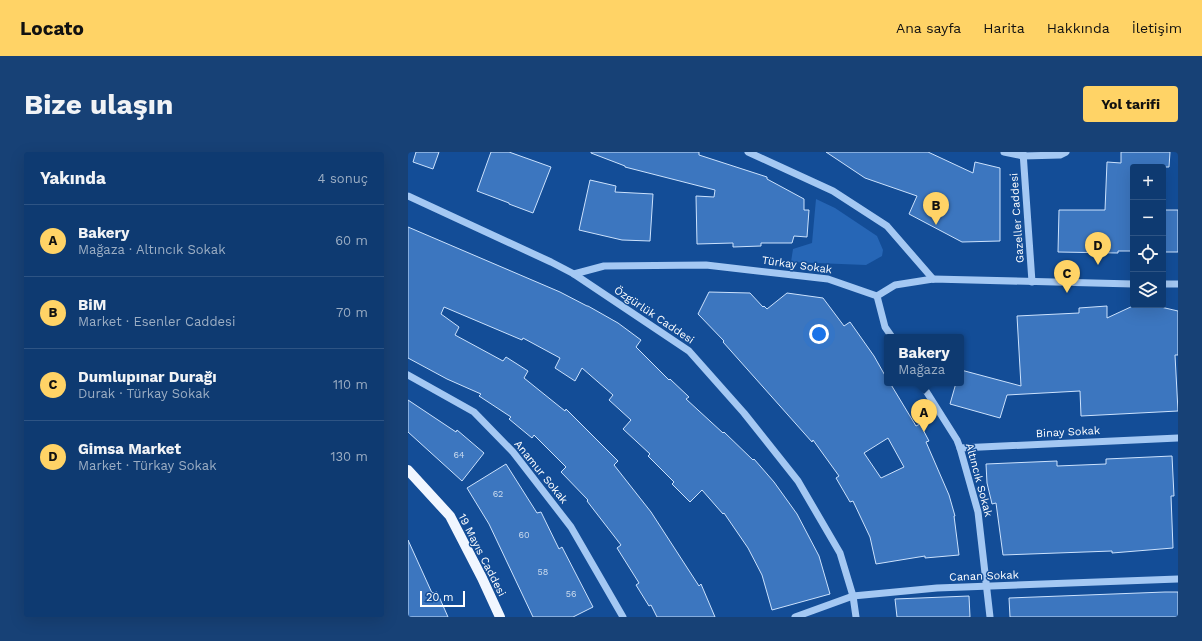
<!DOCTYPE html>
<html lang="tr">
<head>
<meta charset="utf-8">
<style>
	:root { --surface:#0e3a71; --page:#174176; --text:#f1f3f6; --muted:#9badc3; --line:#2e5484; --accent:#ffd366 }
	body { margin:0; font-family:"Work Sans",sans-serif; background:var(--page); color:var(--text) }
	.controls { position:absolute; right:12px; top:12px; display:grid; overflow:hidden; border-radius:4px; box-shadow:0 4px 16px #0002 }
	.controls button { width:36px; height:36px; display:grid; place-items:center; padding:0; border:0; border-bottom:1px solid var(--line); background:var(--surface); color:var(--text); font:20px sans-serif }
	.scale { position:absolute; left:12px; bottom:10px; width:45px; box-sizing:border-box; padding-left:4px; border:2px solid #fff; border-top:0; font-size:11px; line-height:14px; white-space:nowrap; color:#fff; -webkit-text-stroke:3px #134d97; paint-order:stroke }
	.you { position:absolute; left:411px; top:182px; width:14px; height:14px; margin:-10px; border:3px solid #fff; border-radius:50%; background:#1a73e8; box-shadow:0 0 0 6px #1a73e833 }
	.badge { display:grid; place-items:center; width:26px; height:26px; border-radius:50%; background:var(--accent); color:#111; font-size:13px; font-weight:700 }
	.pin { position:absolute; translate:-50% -33px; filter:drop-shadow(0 1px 2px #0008) }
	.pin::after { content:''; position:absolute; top:21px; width:14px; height:12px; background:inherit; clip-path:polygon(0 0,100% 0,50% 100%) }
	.popup { position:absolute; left:476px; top:182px; width:80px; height:52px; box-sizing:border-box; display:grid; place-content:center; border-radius:4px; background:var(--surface); filter:drop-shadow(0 1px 3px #0005); font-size:13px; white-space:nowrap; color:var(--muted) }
	.popup b { font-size:15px; color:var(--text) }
	.popup::after { content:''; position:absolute; left:50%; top:100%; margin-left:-8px; border:8px solid transparent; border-top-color:var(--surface) }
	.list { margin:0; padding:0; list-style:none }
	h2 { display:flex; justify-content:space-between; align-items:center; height:52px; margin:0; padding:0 16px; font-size:17px }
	h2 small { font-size:13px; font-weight:400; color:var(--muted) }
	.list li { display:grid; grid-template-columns:26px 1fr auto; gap:12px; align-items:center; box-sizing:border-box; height:72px; padding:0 16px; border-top:1px solid var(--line) }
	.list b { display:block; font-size:15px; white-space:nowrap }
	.list p { margin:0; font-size:13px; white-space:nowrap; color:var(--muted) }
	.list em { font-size:13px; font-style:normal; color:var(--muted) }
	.icon { flex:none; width:22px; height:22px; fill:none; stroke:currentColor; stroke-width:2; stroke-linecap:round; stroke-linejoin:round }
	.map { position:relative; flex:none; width:770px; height:465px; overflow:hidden; border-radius:4px }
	header { display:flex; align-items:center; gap:24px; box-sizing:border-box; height:56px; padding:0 20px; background:var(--accent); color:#111 }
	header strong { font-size:19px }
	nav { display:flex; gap:22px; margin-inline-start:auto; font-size:14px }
	.intro { display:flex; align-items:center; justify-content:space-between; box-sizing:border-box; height:96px; padding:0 24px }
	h1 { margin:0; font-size:28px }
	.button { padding:10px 18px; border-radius:4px; background:var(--accent); color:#111; font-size:14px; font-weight:700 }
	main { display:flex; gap:24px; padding:0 24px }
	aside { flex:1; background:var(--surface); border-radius:4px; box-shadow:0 4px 16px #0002 }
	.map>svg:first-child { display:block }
	.green { fill:#2666b6 }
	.building { fill:#3c76bf; stroke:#cce2fd; fill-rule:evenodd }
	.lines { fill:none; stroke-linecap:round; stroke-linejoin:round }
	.minor { stroke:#a4c8f3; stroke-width:7 }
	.major { stroke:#f0f6ff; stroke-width:10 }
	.labels { text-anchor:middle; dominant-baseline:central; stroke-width:3; stroke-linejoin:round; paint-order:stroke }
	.number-label { font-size:9px; fill:#ceddef }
	.street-label { font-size:11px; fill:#fff; stroke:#134d97 }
</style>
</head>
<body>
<header>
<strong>Locato</strong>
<nav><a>Ana sayfa</a><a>Harita</a><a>Hakkında</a><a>İletişim</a></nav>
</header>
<div class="intro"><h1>Bize ulaşın</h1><a class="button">Yol tarifi</a></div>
<main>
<aside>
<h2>Yakında<small>4 sonuç</small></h2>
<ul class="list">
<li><span class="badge">A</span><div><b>Bakery</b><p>Mağaza · Altıncık Sokak</p></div><em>60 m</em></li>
<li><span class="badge">B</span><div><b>BiM</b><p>Market · Esenler Caddesi</p></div><em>70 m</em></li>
<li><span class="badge">C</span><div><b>Dumlupınar Durağı</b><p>Durak · Türkay Sokak</p></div><em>110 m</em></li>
<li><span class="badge">D</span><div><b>Gimsa Market</b><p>Market · Türkay Sokak</p></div><em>130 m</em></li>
</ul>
</aside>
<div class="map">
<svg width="770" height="465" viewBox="0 0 770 465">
	<rect width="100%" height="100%" fill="#134d97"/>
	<path class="green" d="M408,47L427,56L469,84L475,98L474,104L458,113L383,110L385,97L404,91Z"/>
	<g class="building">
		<path d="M8,0H31L25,17L5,10Z"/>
		<path d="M83,0H101L143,15L125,61L101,52V51L69,39Z"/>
		<path d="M183,0H291V3L359,25V27L396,47V58H401L399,85L386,84L384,91H353V94L325,95V91L289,92L288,44L306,45L307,38L217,15V14L183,1Z"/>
		<path d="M418,0H520L565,21L567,10L592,16V89L554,90L501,62L509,44L457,26Z"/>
		<path d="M713,0H762L761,15H725V99H710V101L650,100L651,58H697L699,10L713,11Z"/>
		<path d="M182,28L208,34L207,40L245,42L242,89L214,88L171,78Z"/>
		<rect x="755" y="58" width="15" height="42"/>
		<path d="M0,75L152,140L179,154H180L210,171L233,188L228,195L261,228L262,227L281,245L278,247L315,281L316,280L345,308L346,307L366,330L389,362L411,404L422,442L364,458L354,423L340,396L316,361L315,362L294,338L282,350L264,332L266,330L240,304L242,302L215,277L223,268L201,248L205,243L174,216L167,229L147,216L152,206L115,186L114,188L36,155L33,162L51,175L47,183L95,209L98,205L120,219L116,226L157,259L158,257L210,309L206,313L243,360L291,434L293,432L307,465H249L243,453L241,454L228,433L231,431L209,396L213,393L179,349L180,348L153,320L158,315L126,283L124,286L101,267L103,265L71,244L73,242L39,227L0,206Z"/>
		<path d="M301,140L342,141L355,155L356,154L359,157L379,141L415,146L436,174L442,170L466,204L479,227V231H482L508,274L512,272L521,289L518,290L541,343L547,364H546L551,403L517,406V404L468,412L462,385L445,349L442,350L428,326L431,324L405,288L404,290L315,190L316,189L290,162ZM480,286L496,315L473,326L456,301Z"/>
		<path d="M727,153H744L770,159V203H767L770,259L673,264L672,239L599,243L592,266L542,252L548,231H553V218L613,234L609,164L671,161V156L699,154V166Z"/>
		<path d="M0,248L48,280L49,278L76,301L54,329L0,280Z"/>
		<path d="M764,304L766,344H763L765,396L704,401V399L595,403L588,351L584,352L579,331L578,312L649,309V314L698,312V307Z"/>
		<path d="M98,312L129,361L133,360L151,397L154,395L185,455L165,465H125L81,372L59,336Z"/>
		<path d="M0,388L24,441L29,440L40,465H0Z"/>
		<path d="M757,440H770V465H602L601,446Z"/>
		<path d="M561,444L562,465H489L487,447Z"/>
	</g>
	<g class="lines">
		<g class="minor">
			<path d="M340,0L425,39L479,74L525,127"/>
			<path d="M596,0L615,4L652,3L658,0"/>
			<path d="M615,0L624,130"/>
			<path d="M0,44L143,110L166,122L281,199L336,261L390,329L432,401L445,444L448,465"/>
			<path d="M166,122L196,114L298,113L420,127L469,144L487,133L525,127L725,132"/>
			<path d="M755,132H770"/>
			<path d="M469,144L477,175L484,185"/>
			<path d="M0,223L66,260L105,300L163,375L215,465"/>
			<path d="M513,231L549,288L552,296L570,360L582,465"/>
			<path d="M552,296L770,286"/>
			<path d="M387,465L445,444L529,436L770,427"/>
		</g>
		<path class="major" d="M0,318L42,364L74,426L92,465"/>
	</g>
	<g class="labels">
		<g class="number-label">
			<text x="51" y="303">64</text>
			<text x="90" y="342">62</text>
			<text x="116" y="383">60</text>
			<text x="135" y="420">58</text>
			<text x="163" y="442">56</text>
		</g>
		<g class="street-label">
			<text transform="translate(609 66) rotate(-94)">Gazeller Caddesi</text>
			<text transform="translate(389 113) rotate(8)">Türkay Sokak</text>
			<text transform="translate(246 163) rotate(34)">Özgürlük Caddesi</text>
			<text transform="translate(660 280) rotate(-3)">Binay Sokak</text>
			<text transform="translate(133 320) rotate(51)">Anamur Sokak</text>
			<text transform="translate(571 328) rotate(75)">Altıncık Sokak</text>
			<text transform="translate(74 403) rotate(63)">19 Mayıs Caddesi</text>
			<text transform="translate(576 424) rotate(-2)">Canan Sokak</text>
		</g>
	</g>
</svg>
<div class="controls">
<button>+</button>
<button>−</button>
<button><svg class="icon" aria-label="locate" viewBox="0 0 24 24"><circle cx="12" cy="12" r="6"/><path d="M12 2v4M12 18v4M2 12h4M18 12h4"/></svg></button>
<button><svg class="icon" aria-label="layers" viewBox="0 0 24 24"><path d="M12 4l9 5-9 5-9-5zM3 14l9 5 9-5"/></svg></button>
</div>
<div class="scale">20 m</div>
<div class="you"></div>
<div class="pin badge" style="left:516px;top:280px">A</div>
<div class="popup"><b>Bakery</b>Mağaza</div>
<div class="pin badge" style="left:528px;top:73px">B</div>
<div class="pin badge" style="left:659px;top:141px">C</div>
<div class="pin badge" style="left:690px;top:113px">D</div>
</div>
</main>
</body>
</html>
